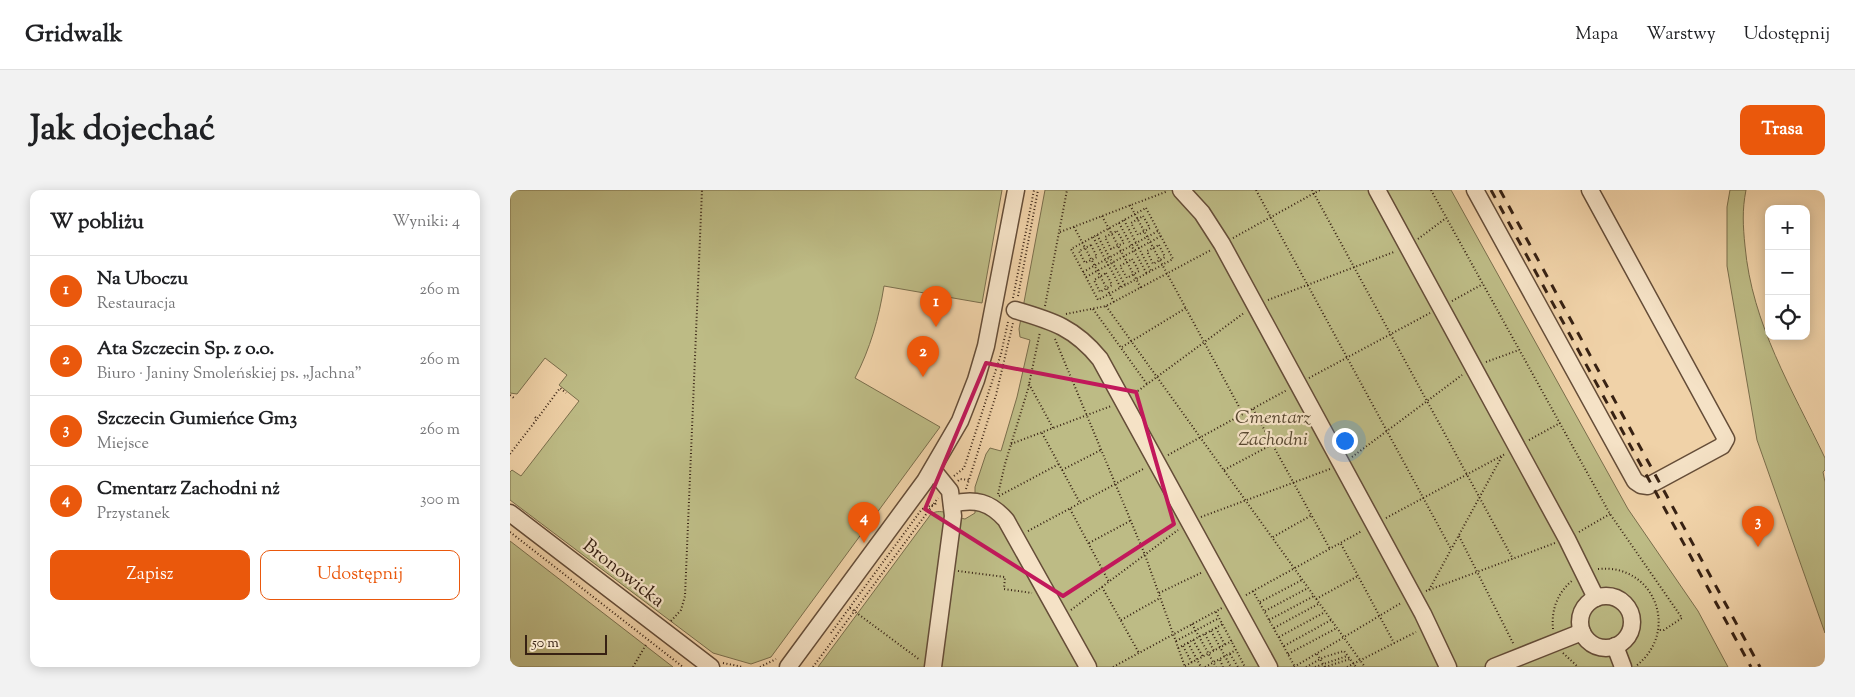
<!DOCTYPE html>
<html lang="pl">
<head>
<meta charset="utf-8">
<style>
	:root { --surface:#fff; --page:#f2f2f2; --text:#202124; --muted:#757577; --line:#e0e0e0; --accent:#ea580c }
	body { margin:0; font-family:"Sorts Mill Goudy",serif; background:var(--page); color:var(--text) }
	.controls { position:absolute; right:15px; top:15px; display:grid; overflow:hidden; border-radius:10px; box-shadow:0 2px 12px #0003 }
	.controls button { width:45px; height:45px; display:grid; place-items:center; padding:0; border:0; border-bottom:1px solid var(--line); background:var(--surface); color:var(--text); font:25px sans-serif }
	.scale { position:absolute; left:15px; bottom:12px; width:82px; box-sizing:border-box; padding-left:5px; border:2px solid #372113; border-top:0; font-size:14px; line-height:18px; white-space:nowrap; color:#372113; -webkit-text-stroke:4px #f5e2c6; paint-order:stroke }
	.you { position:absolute; left:834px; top:250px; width:18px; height:18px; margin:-12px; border:4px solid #fff; border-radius:50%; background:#1a73e8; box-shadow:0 0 0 8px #1a73e833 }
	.badge { display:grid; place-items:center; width:32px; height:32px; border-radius:50%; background:var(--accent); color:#fff; font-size:16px; font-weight:700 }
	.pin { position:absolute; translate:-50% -41px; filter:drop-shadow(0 1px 2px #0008) }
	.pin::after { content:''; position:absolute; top:26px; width:18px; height:15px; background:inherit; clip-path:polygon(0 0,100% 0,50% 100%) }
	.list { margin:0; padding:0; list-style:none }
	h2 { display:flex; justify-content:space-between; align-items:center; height:65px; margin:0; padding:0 20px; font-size:21px }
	h2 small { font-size:16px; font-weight:400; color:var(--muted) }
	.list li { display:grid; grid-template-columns:32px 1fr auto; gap:15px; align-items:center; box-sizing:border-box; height:70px; padding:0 20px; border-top:1px solid var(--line) }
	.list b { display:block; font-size:19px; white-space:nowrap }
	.list p { margin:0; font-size:16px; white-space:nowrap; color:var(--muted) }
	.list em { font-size:16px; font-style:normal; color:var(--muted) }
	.actions { display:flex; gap:10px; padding:15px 20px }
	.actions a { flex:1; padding:11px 0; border:1px solid var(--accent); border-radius:10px; text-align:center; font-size:18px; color:var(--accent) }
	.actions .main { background:var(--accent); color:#fff }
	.icon { flex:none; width:28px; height:28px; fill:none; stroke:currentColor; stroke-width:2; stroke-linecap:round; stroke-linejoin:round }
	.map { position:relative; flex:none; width:1315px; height:477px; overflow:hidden; border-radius:10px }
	header { display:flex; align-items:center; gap:30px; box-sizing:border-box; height:70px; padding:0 25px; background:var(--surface); border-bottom:1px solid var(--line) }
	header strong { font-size:24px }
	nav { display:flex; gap:28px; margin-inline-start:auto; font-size:18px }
	.intro { display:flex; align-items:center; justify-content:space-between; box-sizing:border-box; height:120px; padding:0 30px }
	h1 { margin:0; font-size:35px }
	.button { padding:12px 22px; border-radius:10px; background:var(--accent); color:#fff; font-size:18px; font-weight:700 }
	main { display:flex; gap:30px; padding:0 30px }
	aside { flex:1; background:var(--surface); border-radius:10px; box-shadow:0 2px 12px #0003 }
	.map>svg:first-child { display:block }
	.green { fill:#bdbb85; stroke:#7a6e4c }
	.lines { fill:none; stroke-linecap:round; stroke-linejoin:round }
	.minor-casing { stroke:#654d38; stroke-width:19 }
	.path { stroke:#372113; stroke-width:2; stroke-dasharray:1 2.5; stroke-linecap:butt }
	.minor { stroke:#f5e2c6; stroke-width:16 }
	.rail { stroke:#372113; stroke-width:3; stroke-dasharray:9 9; stroke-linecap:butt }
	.marked { fill:none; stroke:#c2185b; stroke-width:4; stroke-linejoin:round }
	.labels { text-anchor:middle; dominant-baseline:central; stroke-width:4.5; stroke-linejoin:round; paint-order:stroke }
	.park-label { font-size:19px; font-style:italic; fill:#584830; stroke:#f5e2c6 }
	.street-label { font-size:19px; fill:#372113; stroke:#f5e2c6 }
</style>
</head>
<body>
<header>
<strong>Gridwalk</strong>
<nav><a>Mapa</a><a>Warstwy</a><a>Udostępnij</a></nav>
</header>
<div class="intro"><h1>Jak dojechać</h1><a class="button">Trasa</a></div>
<main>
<aside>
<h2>W pobliżu<small>Wyniki: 4</small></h2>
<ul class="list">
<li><span class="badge">1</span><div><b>Na Uboczu</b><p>Restauracja</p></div><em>260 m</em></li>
<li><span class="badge">2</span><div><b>Ata Szczecin Sp. z o.o.</b><p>Biuro · Janiny Smoleńskiej ps. „Jachna”</p></div><em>260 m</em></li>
<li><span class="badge">3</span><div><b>Szczecin Gumieńce Gm3</b><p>Miejsce</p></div><em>260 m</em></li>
<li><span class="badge">4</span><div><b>Cmentarz Zachodni nż</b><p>Przystanek</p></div><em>300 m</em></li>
</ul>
<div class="actions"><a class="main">Zapisz</a><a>Udostępnij</a></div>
</aside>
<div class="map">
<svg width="1315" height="477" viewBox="0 0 1315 477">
	<rect width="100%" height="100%" fill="#f0d2a8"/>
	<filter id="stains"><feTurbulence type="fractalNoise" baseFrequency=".004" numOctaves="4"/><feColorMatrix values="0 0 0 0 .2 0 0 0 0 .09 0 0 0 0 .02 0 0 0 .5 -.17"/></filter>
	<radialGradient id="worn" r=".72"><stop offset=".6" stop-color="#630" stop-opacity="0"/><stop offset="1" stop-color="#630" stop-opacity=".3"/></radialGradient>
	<g class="green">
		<path d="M0,0H492L472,113L374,96C369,128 360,159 345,188L430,237L261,467L241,474L203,463L0,310V282L2,280L11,286L69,211L49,195L57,185L35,168L7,204L0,203Z"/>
		<path d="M535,0H941L1118,319L1188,421L1218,477H308L421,324C432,317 443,327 455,329L465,323V297L476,264L480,258L491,261L507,207L520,150L510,147L509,139Z"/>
		<path d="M1220,0H1236C1232,20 1233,36 1235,56C1242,134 1282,199 1315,268V280L1313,282L1315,292V443L1247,250L1217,76V17Z"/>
		<path d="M0,351L163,477H0Z"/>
	</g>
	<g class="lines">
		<defs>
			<g id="minor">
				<path d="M671,0L692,23L712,54L913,424L938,477"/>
				<path d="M867,0L1057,349L1086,408"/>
				<path d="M965,0L1125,291L1131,295L1138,296L1212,256L1216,249L1080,0"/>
				<path d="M505,120C543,131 565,138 590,169L759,477"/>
				<path d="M423,280L440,301L443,326L423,477"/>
				<path d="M442,314C465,308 480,312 496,330L578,477"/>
				<path d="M0,323L201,477"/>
				<circle cx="1096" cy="432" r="26"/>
				<path d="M1105,456L1113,477"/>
				<path d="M278,477L415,291L450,231L466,190L476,156L506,0"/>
				<path d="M984,477L1072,442"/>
			</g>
		</defs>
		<use href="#minor" class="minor-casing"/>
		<g class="path">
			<path d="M746,0L941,359"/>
			<path d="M802,0L1003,369"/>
			<path d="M921,0L1100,324L1172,428L1154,440H1148"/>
			<path d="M620,15L733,224"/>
			<path d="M636,18L663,69L588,110L561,59Z"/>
			<path d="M592,26L631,98"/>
			<path d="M633,26L640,38L628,45L621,33Z"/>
			<path d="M614,30L641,81"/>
			<path d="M609,33L637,84"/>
			<path d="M564,37L604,112"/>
			<path d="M607,41L614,53L601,59L595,47Z"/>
			<path d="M550,42L658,1"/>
			<path d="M587,45L615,95"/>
			<path d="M583,47L611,98"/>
			<path d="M723,48L810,0"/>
			<path d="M908,49L936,28"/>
			<path d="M581,55L587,67L575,73L569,61Z"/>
			<path d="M649,55L655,67L643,74L637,61Z"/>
			<path d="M622,69L629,81L617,88L610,76Z"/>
			<path d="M573,82L648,41"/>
			<path d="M596,83L602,95L590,102L584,90Z"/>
			<path d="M576,87L651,46"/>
			<path d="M508,106L528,0"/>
			<path d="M503,108L524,0"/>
			<path d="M758,110L884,62"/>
			<path d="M942,111L973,94"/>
			<path d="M535,116L557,0"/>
			<path d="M596,116L855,477"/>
			<path d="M583,119L637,194"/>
			<path d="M556,124L596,116L701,60"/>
			<path d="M545,149L635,365L675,477"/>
			<path d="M612,157L676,118"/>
			<path d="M976,172L1009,160"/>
			<path d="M799,188L920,123"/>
			<path d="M519,194L543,238"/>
			<path d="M625,203L734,123"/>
			<path d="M0,205L4,208"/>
			<path d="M743,219L820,359"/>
			<path d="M25,227L27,229L50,198L56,203"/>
			<path d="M532,243L570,313"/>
			<path d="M1019,250L1050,233"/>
			<path d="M501,254L601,216"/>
			<path d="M0,264L27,229"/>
			<path d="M658,265L777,200"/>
			<path d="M842,267L952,185"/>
			<path d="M552,280L591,260"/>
			<path d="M714,280L763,254"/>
			<path d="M444,286L454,278L491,164L498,132"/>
			<path d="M448,291L450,289L459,290"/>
			<path d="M456,299L486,205L503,133"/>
			<path d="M488,304L495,274L518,199L530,142"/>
			<path d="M489,306L549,274"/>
			<path d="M560,319L599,392"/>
			<path d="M691,327L820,279"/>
			<path d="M876,328L995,264"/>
			<path d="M518,341L635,278"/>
			<path d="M0,342L173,477"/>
			<path d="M1069,342L1100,324"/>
			<path d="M949,346L1004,455"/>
			<path d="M763,347L802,325"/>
			<path d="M579,353L620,331"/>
			<path d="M831,354L884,453"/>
			<path d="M1088,379C1144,373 1171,441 1126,476"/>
			<path d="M448,381L495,387L494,399L522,403"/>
			<path d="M592,397L629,463"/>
			<path d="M919,400L992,266"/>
			<path d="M743,401L785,477"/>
			<path d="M916,401L1045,353"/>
			<path d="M649,403L693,382"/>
			<path d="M736,405L852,341"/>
			<path d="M806,409L848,386"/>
			<path d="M750,412L792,390"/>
			<path d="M340,418L410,470"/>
			<path d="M561,420L668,340"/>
			<path d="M755,421L798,398"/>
			<path d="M706,422L735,477"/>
			<path d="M611,430L650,408"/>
			<path d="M759,430L804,406"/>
			<path d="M161,431L171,420L175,406L192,0"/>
			<path d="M682,434L706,477"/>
			<path d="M706,438L715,455"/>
			<path d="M764,438L810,413"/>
			<path d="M1043,439C1041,419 1048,402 1063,390"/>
			<path d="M701,441L721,477"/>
			<path d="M321,443L412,319L428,313"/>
			<path d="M695,444L704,461"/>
			<path d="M769,447L815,422"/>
			<path d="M683,450L693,467"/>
			<path d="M666,451L709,428"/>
			<path d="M678,453L691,477"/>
			<path d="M673,456L682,473"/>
			<path d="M774,456L821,430"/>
			<path d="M668,458L713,434"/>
			<path d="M1053,463L1068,477"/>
			<path d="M720,464L728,477"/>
			<path d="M778,464L827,438"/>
			<path d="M807,464L815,477"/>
			<path d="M710,470L713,477"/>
			<path d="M213,473L233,477"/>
			<path d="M675,476L722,451"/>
			<path d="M123,477L137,453"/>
			<path d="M250,477L266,469"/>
			<path d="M303,477L428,308"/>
			<path d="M603,477L712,418"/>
			<path d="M695,477L726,460"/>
			<path d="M784,477L891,413"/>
			<path d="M796,477L814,467L834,461L846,477"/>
			<path d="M805,477L837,466"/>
			<path d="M815,477L840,469"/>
			<path d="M837,477L906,442"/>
		</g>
		<use href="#minor" class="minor"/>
		<g class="rail">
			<path d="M981,0L1241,477"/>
			<path d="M990,0L1250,477"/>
		</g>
	</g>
	<path class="marked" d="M476,173L626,202L664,334L553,406L415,319Z"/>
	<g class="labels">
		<g class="park-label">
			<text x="763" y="228">Cmentarz<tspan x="763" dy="22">Zachodni</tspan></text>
		</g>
		<g class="street-label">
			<text transform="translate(113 384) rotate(38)">Bronowicka</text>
		</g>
	</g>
	<rect width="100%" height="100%" filter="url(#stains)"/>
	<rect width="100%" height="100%" fill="url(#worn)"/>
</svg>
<div class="controls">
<button>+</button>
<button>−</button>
<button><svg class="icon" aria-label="locate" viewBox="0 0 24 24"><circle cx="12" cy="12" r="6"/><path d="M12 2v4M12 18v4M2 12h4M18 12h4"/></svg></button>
</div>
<div class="scale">50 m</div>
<div class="you"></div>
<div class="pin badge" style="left:426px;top:137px">1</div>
<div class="pin badge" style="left:413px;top:187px">2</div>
<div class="pin badge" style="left:1248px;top:357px">3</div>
<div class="pin badge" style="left:354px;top:353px">4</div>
</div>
</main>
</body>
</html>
